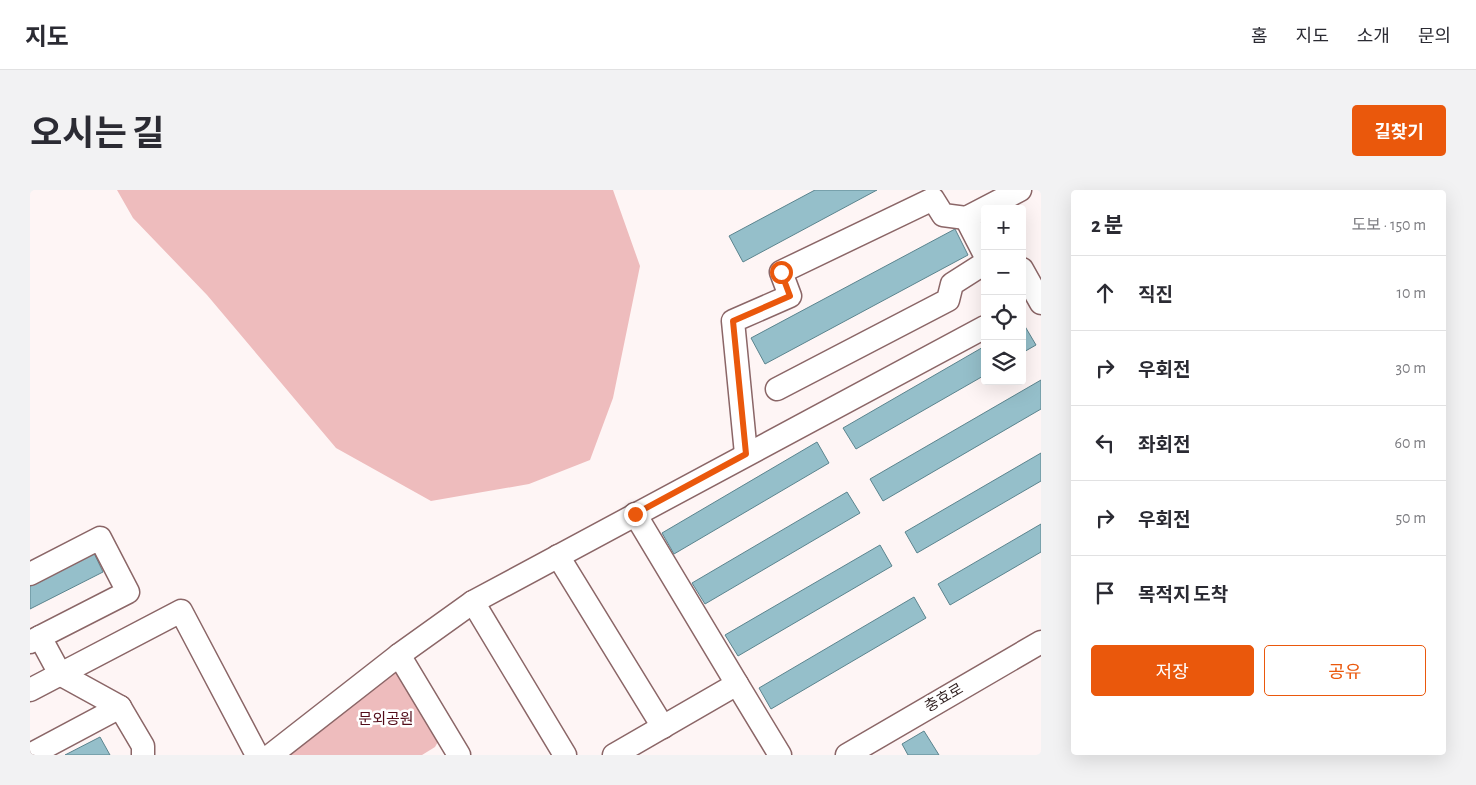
<!DOCTYPE html>
<html lang="ko">
<head>
<meta charset="utf-8">
<style>
	:root { --surface:#fff; --page:#f2f2f3; --text:#2b2b33; --muted:#7c7c81; --line:#e1e1e2; --accent:#ea580c }
	body { margin:0; font-family:"Alegreya Sans","Noto Sans KR",sans-serif; background:var(--page); color:var(--text) }
	.controls { position:absolute; right:15px; top:15px; display:grid; overflow:hidden; border-radius:5px; box-shadow:0 5px 20px #0002 }
	.controls button { width:45px; height:45px; display:grid; place-items:center; padding:0; border:0; border-bottom:1px solid var(--line); background:var(--surface); color:var(--text); font:25px sans-serif }
	.stop { position:absolute; width:15px; height:15px; margin:-11px; border:4px solid #ea580c; border-radius:50%; background:#fff }
	.stop.end { background:#ea580c; border-color:#fff; box-shadow:0 1px 5px #0008 }
	.list { margin:0; padding:0; list-style:none }
	h2 { display:flex; justify-content:space-between; align-items:center; height:65px; margin:0; padding:0 20px; font-size:21px }
	h2 small { font-size:16px; font-weight:400; color:var(--muted) }
	.list li { display:grid; grid-template-columns:32px 1fr auto; gap:15px; align-items:center; box-sizing:border-box; height:75px; padding:0 20px; border-top:1px solid var(--line) }
	.list b { display:block; font-size:19px; white-space:nowrap }
	.list em { font-size:16px; font-style:normal; color:var(--muted) }
	.actions { display:flex; gap:10px; padding:15px 20px }
	.actions a { flex:1; padding:11px 0; border:1px solid var(--accent); border-radius:5px; text-align:center; font-size:18px; color:var(--accent) }
	.actions .main { background:var(--accent); color:#fff }
	.icon { flex:none; width:28px; height:28px; fill:none; stroke:currentColor; stroke-width:2; stroke-linecap:round; stroke-linejoin:round }
	.map { position:relative; flex:none; width:1011px; height:565px; overflow:hidden; border-radius:5px }
	header { display:flex; align-items:center; gap:30px; box-sizing:border-box; height:70px; padding:0 25px; background:var(--surface); border-bottom:1px solid var(--line) }
	header strong { font-size:24px }
	nav { display:flex; gap:28px; margin-inline-start:auto; font-size:18px }
	.intro { display:flex; align-items:center; justify-content:space-between; box-sizing:border-box; height:120px; padding:0 30px }
	h1 { margin:0; font-size:35px }
	.button { padding:12px 22px; border-radius:5px; background:var(--accent); color:#fff; font-size:18px; font-weight:700 }
	main { display:flex; gap:30px; padding:0 30px }
	aside { flex:1; background:var(--surface); border-radius:5px; box-shadow:0 5px 20px #0002 }
	.map>svg:first-child { display:block }
	.green { fill:#eebcbd }
	.building { fill:#95bfca; stroke:#5b848e }
	.lines { fill:none; stroke-linecap:round; stroke-linejoin:round }
	.minor-casing { stroke:#8b6667; stroke-width:25 }
	.minor { stroke:#fff; stroke-width:22 }
	.route { stroke:#ea580c; stroke-width:6 }
	.labels { text-anchor:middle; dominant-baseline:central; stroke-width:5; stroke-linejoin:round; paint-order:stroke }
	.street-label { font-size:15px; fill:#332424; stroke:#fff }
	.park-label { font-size:15px; fill:#530c19; stroke:#fff }
</style>
</head>
<body>
<header>
<strong>지도</strong>
<nav><a>홈</a><a>지도</a><a>소개</a><a>문의</a></nav>
</header>
<div class="intro"><h1>오시는 길</h1><a class="button">길찾기</a></div>
<main>
<div class="map">
<svg width="1011" height="565" viewBox="0 0 1011 565">
	<rect width="100%" height="100%" fill="#fef5f5"/>
	<g class="green">
		<path d="M87,0H583L610,76L583,208L560,270L499,294L401,311L306,258L177,105L103,28Z"/>
		<path d="M366,474L409,550L405,557L392,565H246Z"/>
	</g>
	<g class="building">
		<path d="M785,0H847L713,72L699,46Z"/>
		<path d="M925,39L938,65L735,174L721,148Z"/>
		<path d="M993,133L1006,155L992,163V134Z"/>
		<path d="M955,156V185L826,259L813,238Z"/>
		<path d="M1011,190V219L853,311L840,289Z"/>
		<path d="M787,252L799,273L644,364L632,343Z"/>
		<path d="M1011,263V291L887,363L875,342Z"/>
		<path d="M817,302L830,323L675,414L662,393Z"/>
		<path d="M1011,334V362L920,415L908,394Z"/>
		<path d="M850,355L862,376L708,466L695,445Z"/>
		<path d="M62,359L73,382L0,419V391Z"/>
		<path d="M884,407L896,428L741,519L729,498Z"/>
		<path d="M894,541L909,565H878L872,554Z"/>
		<path d="M70,547L80,565H35Z"/>
	</g>
	<g class="lines">
		<defs>
			<g id="minor">
				<path d="M936,28L955,65"/>
				<path d="M992,79L1011,113"/>
				<path d="M747,199L918,110L922,94L955,73"/>
				<path d="M716,264L703,131L760,106L751,82L903,9L913,25L936,28L990,0"/>
				<path d="M528,366L633,537"/>
				<path d="M0,384L70,348L98,402L0,452"/>
				<path d="M443,412L535,565"/>
				<path d="M10,447L30,484L90,517L113,556V565"/>
				<path d="M369,465L429,565"/>
				<path d="M707,494L750,565"/>
				<path d="M0,500L151,421L227,565"/>
				<path d="M0,565L90,517"/>
				<path d="M241,565L369,465L443,412L955,137"/>
				<path d="M584,565L707,494L605,324"/>
				<path d="M817,565L1011,452"/>
			</g>
		</defs>
		<use href="#minor" class="minor-casing"/>
		<use href="#minor" class="minor"/>
	</g>
	<g class="lines">
		<path class="route" d="M605,324L716,264L703,131L760,106L751,82"/>
	</g>
	<g class="labels">
		<g class="street-label">
			<text transform="translate(914 508) rotate(-30)">충효로</text>
		</g>
		<g class="park-label">
			<text x="356" y="529">문외공원</text>
		</g>
	</g>
</svg>
<div class="controls">
<button>+</button>
<button>−</button>
<button><svg class="icon" aria-label="locate" viewBox="0 0 24 24"><circle cx="12" cy="12" r="6"/><path d="M12 2v4M12 18v4M2 12h4M18 12h4"/></svg></button>
<button><svg class="icon" aria-label="layers" viewBox="0 0 24 24"><path d="M12 4l9 5-9 5-9-5zM3 14l9 5 9-5"/></svg></button>
</div>
<div class="stop" style="left:751px;top:82px"></div>
<div class="stop end" style="left:605px;top:324px"></div>
</div>
<aside>
<h2>2 분<small>도보 · 150 m</small></h2>
<ul class="list">
<li><svg class="icon" aria-label="ahead" viewBox="0 0 24 24"><path d="M12 20V5M6 11l6-6 6 6"/></svg><div><b>직진</b></div><em>10 m</em></li>
<li><svg class="icon" aria-label="right" viewBox="0 0 24 24"><path d="M7 20v-9h11M14 6l5 5-5 5"/></svg><div><b>우회전</b></div><em>30 m</em></li>
<li><svg class="icon" aria-label="left" viewBox="0 0 24 24"><path d="M17 20v-9H6M10 6l-5 5 5 5"/></svg><div><b>좌회전</b></div><em>60 m</em></li>
<li><svg class="icon" aria-label="right" viewBox="0 0 24 24"><path d="M7 20v-9h11M14 6l5 5-5 5"/></svg><div><b>우회전</b></div><em>50 m</em></li>
<li><svg class="icon" aria-label="arrive" viewBox="0 0 24 24"><path d="M6 21V4h12l-3 4 3 4H6"/></svg><div><b>목적지 도착</b></div></li>
</ul>
<div class="actions"><a class="main">저장</a><a>공유</a></div>
</aside>
</main>
</body>
</html>
